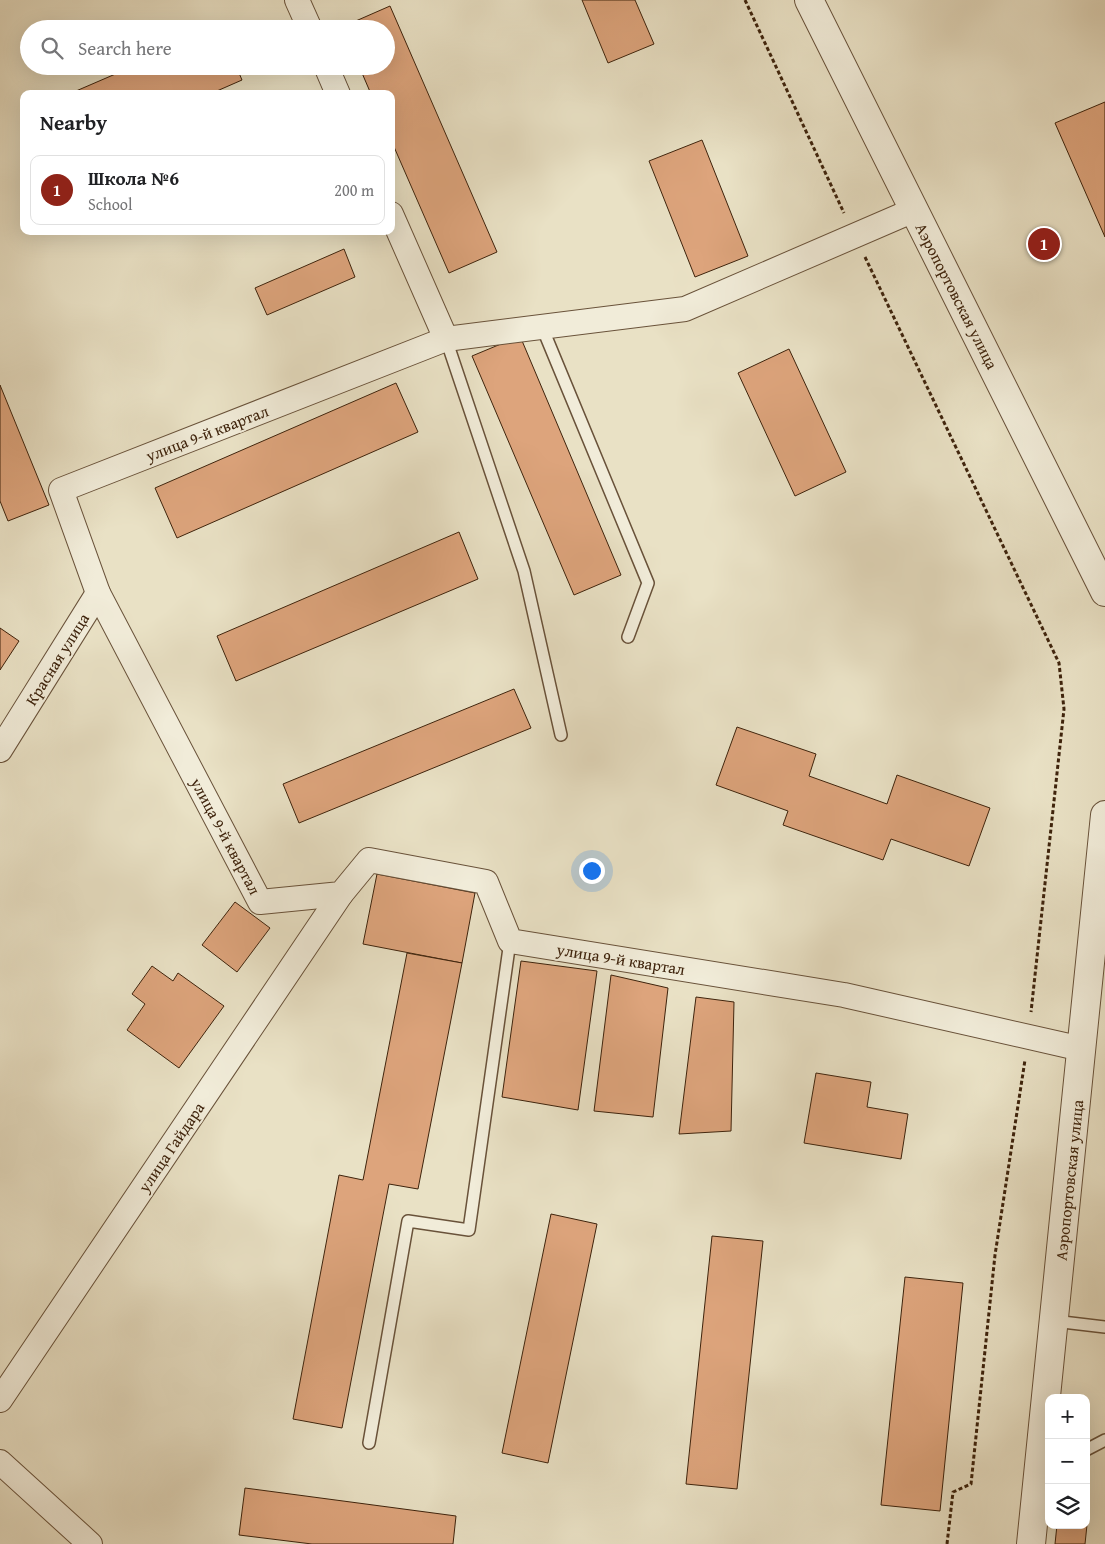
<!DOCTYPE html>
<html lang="en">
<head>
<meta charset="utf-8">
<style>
	:root { --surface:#fff; --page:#f2f2f2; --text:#202124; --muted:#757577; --line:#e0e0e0; --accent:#8f2418 }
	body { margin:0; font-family:"Gentium Book Plus",serif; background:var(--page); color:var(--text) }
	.controls { position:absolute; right:15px; bottom:15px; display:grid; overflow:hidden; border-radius:10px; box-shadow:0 5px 20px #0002 }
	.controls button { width:45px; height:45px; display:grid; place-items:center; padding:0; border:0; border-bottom:1px solid var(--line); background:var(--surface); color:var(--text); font:25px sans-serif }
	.you { position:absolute; left:591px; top:870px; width:18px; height:18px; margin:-12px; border:4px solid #fff; border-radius:50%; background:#1a73e8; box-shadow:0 0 0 8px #1a73e833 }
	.badge { display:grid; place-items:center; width:32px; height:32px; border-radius:50%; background:var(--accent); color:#fff; font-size:16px; font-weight:700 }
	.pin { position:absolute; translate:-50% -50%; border:2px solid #fff; box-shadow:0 1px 5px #0006 }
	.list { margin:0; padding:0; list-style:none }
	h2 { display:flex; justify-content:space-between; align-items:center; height:65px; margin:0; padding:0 20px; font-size:21px }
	h2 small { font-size:16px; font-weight:400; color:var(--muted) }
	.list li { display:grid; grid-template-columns:32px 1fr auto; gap:15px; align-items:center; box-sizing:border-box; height:70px; margin:0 10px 10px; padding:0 10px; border:1px solid var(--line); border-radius:10px }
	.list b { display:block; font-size:19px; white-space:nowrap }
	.list p { margin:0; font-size:16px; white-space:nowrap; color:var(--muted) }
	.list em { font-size:16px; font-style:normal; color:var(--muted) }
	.icon { flex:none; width:28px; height:28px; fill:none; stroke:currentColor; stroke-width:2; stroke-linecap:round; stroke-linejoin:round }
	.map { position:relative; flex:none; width:1105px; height:1544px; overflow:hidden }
	.search { position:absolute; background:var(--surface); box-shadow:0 5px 20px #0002; left:20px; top:20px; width:375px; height:55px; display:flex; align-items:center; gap:12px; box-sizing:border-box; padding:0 18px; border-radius:28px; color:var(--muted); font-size:19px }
	.panel { position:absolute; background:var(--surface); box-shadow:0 5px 20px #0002; left:20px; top:90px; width:375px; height:145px; border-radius:10px }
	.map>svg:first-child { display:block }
	.building { fill:#dda47c; stroke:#3e230c }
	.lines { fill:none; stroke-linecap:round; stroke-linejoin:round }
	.service-casing { stroke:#69523a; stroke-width:14 }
	.minor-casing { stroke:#69523a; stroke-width:26 }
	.tertiary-casing { stroke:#69523a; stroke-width:30 }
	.path { stroke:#3e230c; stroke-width:3; stroke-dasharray:4 2.5; stroke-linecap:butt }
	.service { stroke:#f1ecd9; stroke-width:11 }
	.minor { stroke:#f1ecd9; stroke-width:24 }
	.tertiary { stroke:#f1ecd9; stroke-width:28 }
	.labels { text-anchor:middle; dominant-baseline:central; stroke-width:4; stroke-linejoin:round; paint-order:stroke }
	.street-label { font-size:16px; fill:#3e230c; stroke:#f1ecd9 }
</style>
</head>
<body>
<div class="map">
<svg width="1105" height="1544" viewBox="0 0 1105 1544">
	<rect width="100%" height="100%" fill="#e9e1c5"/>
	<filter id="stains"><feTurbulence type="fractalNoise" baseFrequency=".004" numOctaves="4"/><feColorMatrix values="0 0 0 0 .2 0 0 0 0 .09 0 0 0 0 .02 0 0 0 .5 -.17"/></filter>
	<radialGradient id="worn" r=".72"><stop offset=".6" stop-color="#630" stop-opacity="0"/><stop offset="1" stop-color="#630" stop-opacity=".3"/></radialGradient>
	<g class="building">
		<path d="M582,0H635L654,44L608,63Z"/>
		<path d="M390,6L497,252L449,273L391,140V94H371L359,66H386V29H343L342,27Z"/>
		<path d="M134,66H236L242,80L210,94H78L76,91Z"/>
		<path d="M1105,102V237L1055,123Z"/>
		<path d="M702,140L748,256L695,277L649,161Z"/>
		<path d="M344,249L355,277L267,315L255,288Z"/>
		<path d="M520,336L621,575L574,595L472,356Z"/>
		<path d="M789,349L846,472L795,496L738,373Z"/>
		<path d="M396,383L418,432L177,538L155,488Z"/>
		<path d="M0,385L49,505L8,521L0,501Z"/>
		<path d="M459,532L478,579L236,681L217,636Z"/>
		<path d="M0,628L19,641L0,670Z"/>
		<path d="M514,689L531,728L299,823L283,784Z"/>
		<path d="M737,727L816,754L809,776L887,804L897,775L990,808L969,866L891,839L883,860L783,825L788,811L716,785Z"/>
		<path d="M377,874L475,893L462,963L363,944Z"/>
		<path d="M235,902L270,928L237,972L202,945Z"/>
		<path d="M407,953L462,963L418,1189L389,1184L342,1428L293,1419L339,1175L363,1180Z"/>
		<path d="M521,961L597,971L578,1110L502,1097Z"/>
		<path d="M152,966L173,981L178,973L224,1006L179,1068L127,1030L145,1004L132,994Z"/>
		<path d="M611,975L668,988L653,1117L594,1111Z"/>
		<path d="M696,997L734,1002L731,1131L679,1134Z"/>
		<path d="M816,1073L871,1082L867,1107L908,1114L901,1159L804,1143Z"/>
		<path d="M551,1214L597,1224L548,1463L502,1453Z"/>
		<path d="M712,1236L763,1241L737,1489L686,1484Z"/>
		<path d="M905,1277L963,1283L940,1511L881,1505Z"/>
		<path d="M245,1488L456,1516L453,1544H312L239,1535Z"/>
		<path d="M1057,1525H1087L1085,1544H1055Z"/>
	</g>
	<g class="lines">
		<defs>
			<g id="service">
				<path d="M542,327L648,583L628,637"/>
				<path d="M446,339L524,571L561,735"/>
				<path d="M1054,1321L1105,1327"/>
				<path d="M369,1443L408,1221L469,1230L510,941"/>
				<path d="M1086,1450L1105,1440"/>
			</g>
			<g id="minor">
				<path d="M297,0L310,29"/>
				<path d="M326,66L338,94"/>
				<path d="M391,214L446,339L61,490L98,593L260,902L341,894L369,860L486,882L510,941L844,995L1082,1049"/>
				<path d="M446,339L685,309L914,210"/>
				<path d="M0,750L98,593"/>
				<path d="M0,1400L341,894"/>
				<path d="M0,1462L90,1544"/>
			</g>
			<g id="tertiary">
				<path d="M809,0L1105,592"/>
				<path d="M1031,1544L1105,815"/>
			</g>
		</defs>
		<use href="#service" class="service-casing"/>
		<use href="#minor" class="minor-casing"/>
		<use href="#tertiary" class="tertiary-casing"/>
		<g class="path">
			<path d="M745,0L844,213"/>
			<path d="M865,257L1059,663L1064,709L1031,1012"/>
			<path d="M947,1544L953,1492L971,1484L995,1255L1025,1060"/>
		</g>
		<use href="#service" class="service"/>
		<use href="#minor" class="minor"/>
		<use href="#tertiary" class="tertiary"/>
	</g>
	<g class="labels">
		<g class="street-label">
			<text transform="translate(957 296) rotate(63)">Аэропортовская улица</text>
			<text transform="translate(207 433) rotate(-21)">улица 9-й квартал</text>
			<text transform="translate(57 659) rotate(-58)">Красная улица</text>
			<text transform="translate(226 836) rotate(62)">улица 9-й квартал</text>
			<text transform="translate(621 959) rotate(9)">улица 9-й квартал</text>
			<text transform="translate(171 1147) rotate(-56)">улица Гайдара</text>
			<text transform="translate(1069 1180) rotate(-84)">Аэропортовская улица</text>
		</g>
	</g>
	<rect width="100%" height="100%" filter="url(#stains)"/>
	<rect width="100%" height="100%" fill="url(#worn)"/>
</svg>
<div class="controls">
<button>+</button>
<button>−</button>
<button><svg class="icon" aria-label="layers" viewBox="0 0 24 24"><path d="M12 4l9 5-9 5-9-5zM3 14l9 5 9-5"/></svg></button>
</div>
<div class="you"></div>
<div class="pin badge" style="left:1044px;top:244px">1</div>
<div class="search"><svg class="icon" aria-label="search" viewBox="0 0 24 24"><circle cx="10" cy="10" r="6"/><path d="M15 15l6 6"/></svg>Search here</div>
<section class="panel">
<h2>Nearby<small></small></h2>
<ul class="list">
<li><span class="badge">1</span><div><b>Школа №6</b><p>School</p></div><em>200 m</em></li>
</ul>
</section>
</div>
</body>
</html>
